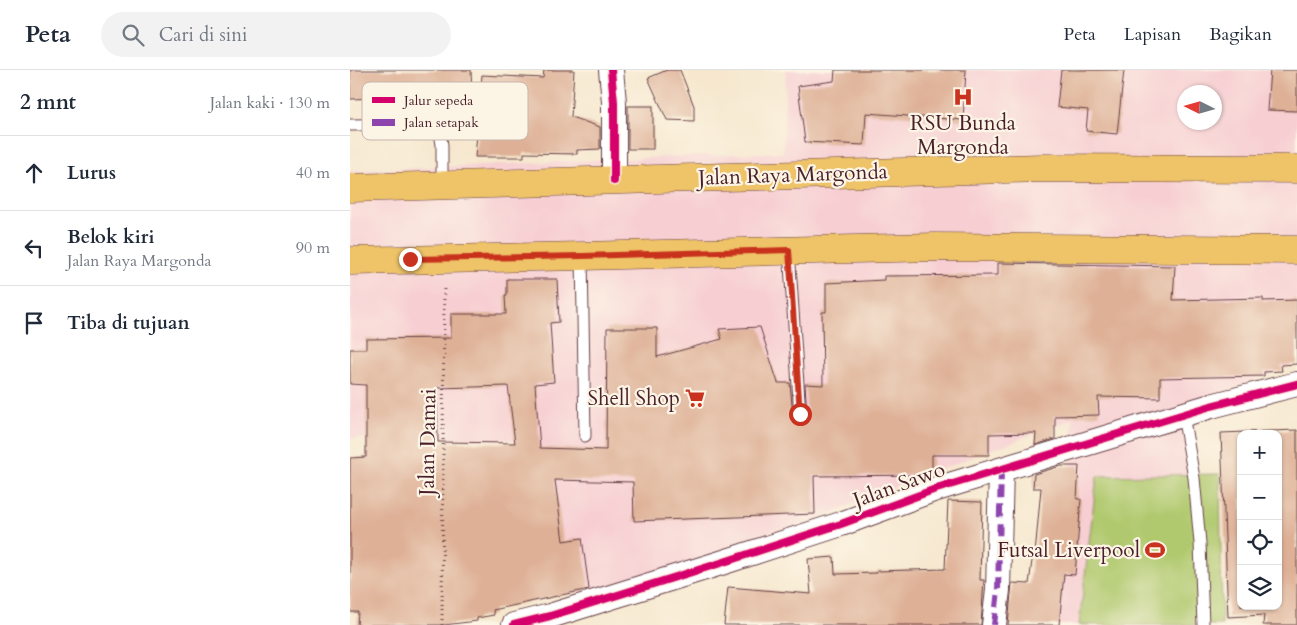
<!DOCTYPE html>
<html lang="id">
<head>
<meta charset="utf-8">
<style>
	:root { --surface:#fff; --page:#f2f2f3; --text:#1f2937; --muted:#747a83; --line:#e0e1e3 }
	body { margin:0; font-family:Cardo,serif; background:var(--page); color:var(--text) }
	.controls { position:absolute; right:15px; bottom:15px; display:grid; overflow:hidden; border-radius:10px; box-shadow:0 1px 4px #0004 }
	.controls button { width:45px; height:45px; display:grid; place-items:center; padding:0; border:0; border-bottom:1px solid var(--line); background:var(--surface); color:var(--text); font:25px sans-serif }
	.compass { position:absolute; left:827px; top:15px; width:45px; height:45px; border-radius:50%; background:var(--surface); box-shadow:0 1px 4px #0004; rotate:275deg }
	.stop { position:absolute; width:15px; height:15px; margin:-11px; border:4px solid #c8321e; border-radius:50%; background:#fff }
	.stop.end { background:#c8321e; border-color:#fff; box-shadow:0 1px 5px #0008 }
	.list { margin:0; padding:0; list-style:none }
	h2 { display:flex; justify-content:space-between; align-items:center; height:65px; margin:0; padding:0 20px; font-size:21px }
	h2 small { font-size:16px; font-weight:400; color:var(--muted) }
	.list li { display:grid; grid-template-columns:32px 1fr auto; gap:15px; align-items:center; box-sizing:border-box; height:75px; padding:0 20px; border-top:1px solid var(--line) }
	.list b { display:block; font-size:19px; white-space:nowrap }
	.list p { margin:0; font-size:16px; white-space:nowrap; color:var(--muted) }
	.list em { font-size:16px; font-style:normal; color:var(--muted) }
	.icon { flex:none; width:28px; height:28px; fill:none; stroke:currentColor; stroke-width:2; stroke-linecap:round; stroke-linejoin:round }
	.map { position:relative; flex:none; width:947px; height:555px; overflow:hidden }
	header { display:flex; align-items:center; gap:30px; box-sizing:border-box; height:70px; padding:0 25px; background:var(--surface); border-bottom:1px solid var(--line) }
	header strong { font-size:24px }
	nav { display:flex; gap:28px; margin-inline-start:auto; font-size:18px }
	.search { width:350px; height:45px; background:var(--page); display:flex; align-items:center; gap:12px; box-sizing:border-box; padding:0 18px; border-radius:28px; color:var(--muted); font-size:19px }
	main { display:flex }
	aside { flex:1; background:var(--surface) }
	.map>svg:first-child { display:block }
	.built { fill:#f7cfd3; fill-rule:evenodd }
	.green { fill:#b0c96e; stroke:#7d744c }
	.building { fill:#deb096; fill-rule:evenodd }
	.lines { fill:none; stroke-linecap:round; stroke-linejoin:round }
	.lane-casing { stroke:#643d43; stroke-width:13 }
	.street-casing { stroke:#643d43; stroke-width:26 }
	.primary-casing { stroke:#643d43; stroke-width:29 }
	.path { stroke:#643d43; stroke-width:3; stroke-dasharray:1 4; stroke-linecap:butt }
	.lane { stroke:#fff; stroke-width:11 }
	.street { stroke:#fff; stroke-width:24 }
	.primary { stroke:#efc469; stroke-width:28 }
	.quiet { stroke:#8e44ad; stroke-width:6; stroke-dasharray:12 6; stroke-linecap:butt }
	.cycleway-casing { stroke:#fcf5e5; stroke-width:11 }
	.cycleway { stroke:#d6006c; stroke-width:8 }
	.route { stroke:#c8321e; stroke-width:6 }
	.labels { text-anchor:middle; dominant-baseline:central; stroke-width:4.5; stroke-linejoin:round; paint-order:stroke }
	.poi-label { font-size:21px; fill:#4a1f2b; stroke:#fcf5e5; text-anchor:end }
	.street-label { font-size:21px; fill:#4a1f2b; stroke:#fcf5e5 }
	.key { fill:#fcf5e5; stroke:#c7b5ad; stroke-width:1 }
	.key-label { font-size:14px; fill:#4a1f2b }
</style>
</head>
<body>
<header>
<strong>Peta</strong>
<div class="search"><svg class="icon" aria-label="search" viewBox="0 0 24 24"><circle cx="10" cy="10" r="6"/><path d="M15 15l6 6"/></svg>Cari di sini</div>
<nav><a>Peta</a><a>Lapisan</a><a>Bagikan</a></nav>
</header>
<main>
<aside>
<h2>2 mnt<small>Jalan kaki · 130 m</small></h2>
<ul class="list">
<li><svg class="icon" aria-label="ahead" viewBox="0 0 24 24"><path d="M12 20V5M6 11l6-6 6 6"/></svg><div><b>Lurus</b></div><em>40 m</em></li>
<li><svg class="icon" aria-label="left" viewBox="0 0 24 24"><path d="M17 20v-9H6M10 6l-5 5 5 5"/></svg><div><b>Belok kiri</b><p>Jalan Raya Margonda</p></div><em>90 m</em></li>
<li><svg class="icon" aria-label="arrive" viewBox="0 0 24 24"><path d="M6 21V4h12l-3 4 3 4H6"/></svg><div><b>Tiba di tujuan</b></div></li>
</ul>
</aside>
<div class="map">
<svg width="947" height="555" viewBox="0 0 947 555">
	<rect width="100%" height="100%" fill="#fcf5e5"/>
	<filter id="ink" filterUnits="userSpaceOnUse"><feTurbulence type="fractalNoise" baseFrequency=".02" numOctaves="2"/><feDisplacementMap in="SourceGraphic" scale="10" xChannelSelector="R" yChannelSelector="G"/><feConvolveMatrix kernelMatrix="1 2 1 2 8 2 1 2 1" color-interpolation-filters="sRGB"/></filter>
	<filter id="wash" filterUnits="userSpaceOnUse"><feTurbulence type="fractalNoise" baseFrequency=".0096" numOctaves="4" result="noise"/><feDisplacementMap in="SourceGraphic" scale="20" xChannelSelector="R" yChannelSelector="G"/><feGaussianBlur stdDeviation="1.12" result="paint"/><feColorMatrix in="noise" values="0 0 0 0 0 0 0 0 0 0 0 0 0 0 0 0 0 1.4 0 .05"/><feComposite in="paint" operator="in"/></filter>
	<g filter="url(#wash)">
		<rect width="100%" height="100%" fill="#f6e7ce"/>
		<path class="built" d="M436,0H947V293L845,335L843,555H697L713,501L723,349L515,428L340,506L186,529L175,370L0,368V101L433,82ZM834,22H864V52H834Z"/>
		<path class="green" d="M870,404L872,555H729L747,406Z"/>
		<g id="blocks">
			<g class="building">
				<path d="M0,0H121L122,25L0,29Z"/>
				<path d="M194,0H224L221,47L250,57V79L227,80V84L174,83V87H125L132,5L193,8Z"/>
				<path d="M317,0H330L344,36V51L317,50L298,8Z"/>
				<path d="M485,0H616L613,50L516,43L514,75L455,72L448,16L484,11Z"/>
				<path d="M711,0H774L767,64L736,61L738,40L707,37Z"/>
				<path d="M920,0H947V41L917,40Z"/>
				<rect x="278" y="36" width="25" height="43"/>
				<path d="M648,193L825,196L823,230L913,228V231L947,230V294L931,295L932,301L914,302V306L810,308V328L748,327L749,345L705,346V369L685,375L686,363L639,364V385H582V405L464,406L465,444L284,451L283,412L205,410L213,471L232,468L239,519L143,540L144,545L127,548V551L94,555H7L8,542H0V388L16,387V315L0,314V279H16V269L101,268V244H156L155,225H157V209H207L209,252L200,253L204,312L185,314L190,378L256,380L257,258H307V287L372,269L369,259L410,257L428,313H440L443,346L446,351L451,352L456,349L457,345L455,314L473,315L472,242H476V213L534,210V206L648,205ZM158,316L165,373L88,372L87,318Z"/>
				<path d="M947,360V555H913L914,545L878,547L871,363ZM891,364H928V536H891Z"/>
				<path d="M711,396H729L727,429H731L725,505L714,504L709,555H658L662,513L679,514L683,483L685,484L691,418H683L684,404Z"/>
				<path d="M598,431L632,432L630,510H634L631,555H374L378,517L461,524L458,489L484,487L485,504L527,503V501L595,499Z"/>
			</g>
		</g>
	</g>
	<g filter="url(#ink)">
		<use href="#blocks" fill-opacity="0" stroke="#643d43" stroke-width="1"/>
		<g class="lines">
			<defs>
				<g id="lane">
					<path d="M0,55L83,54L89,56L92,75V115"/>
					<path d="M439,180L450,345"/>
					<path d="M232,186L235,366"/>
					<path d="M833,345L844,408L850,473L853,555"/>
				</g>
				<g id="street">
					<path d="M261,0L264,32V111"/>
					<path d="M164,555L200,546L374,492L491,454L583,420L861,336L947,314"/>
					<path d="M644,555L648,520L651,400"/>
				</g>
				<g id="primary">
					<path d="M0,118L691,98L947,99"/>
					<path d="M0,191L232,186L584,177L947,180"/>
				</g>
			</defs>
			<use href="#lane" class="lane-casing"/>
			<use href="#street" class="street-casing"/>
			<use href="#primary" class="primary-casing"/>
			<path class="path" d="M92,555L94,218"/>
			<use href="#lane" class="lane"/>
			<use href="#street" class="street"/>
			<use href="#primary" class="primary"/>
			<path class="quiet" d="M644,555L648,520L651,400"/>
			<defs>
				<g id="cycleway">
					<path d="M261,0L264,32V111"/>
					<path d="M164,555L200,546L374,492L491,454L583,420L861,336L947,314"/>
				</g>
			</defs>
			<use href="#cycleway" class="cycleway-casing"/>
			<use href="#cycleway" class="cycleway"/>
		</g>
	</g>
	<g class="lines" filter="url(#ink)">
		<path class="route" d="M60,189L232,186L439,180L450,344"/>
	</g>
	<defs>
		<symbol id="hospital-bare" viewBox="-9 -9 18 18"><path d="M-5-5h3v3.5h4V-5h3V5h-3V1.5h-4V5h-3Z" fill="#c8321e" stroke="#fcf5e5" stroke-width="2.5" paint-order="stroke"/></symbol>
		<symbol id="supermarket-bare" viewBox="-9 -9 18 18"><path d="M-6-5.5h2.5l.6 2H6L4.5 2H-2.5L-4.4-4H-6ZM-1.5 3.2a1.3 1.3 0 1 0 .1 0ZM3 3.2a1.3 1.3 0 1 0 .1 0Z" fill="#c8321e" stroke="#fcf5e5" stroke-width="2.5" paint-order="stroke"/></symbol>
		<symbol id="stadium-bare" viewBox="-9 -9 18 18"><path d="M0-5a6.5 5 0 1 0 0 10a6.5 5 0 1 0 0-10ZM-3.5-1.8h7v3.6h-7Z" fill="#c8321e" stroke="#fcf5e5" stroke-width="2.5" paint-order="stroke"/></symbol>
	</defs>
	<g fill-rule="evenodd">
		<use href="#hospital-bare" x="599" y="13" width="28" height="28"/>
		<use href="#supermarket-bare" x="331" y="314" width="28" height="28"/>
		<use href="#stadium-bare" x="791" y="466" width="28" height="28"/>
	</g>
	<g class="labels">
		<g class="poi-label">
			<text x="613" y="53" text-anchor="middle">RSU Bunda<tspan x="613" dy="24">Margonda</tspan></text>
			<text x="330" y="328">Shell Shop</text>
			<text x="790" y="480">Futsal Liverpool</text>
		</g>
		<g class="street-label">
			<text transform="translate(443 105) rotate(-2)">Jalan Raya Margonda</text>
			<text transform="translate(78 372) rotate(-89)">Jalan Damai</text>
			<text transform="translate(549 415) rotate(-20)">Jalan Sawo</text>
		</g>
	</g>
	<rect x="12" y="12" width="166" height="58" rx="8" class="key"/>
	<rect x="22" y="27" width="23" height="6" fill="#d6006c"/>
	<rect x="22" y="49" width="23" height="7" fill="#8e44ad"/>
	<g class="key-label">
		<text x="54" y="35">Jalur sepeda</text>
		<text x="54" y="57">Jalan setapak</text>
	</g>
</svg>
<div class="controls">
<button>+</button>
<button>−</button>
<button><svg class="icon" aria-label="locate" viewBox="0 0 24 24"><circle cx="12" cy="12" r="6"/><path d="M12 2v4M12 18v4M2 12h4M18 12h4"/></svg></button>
<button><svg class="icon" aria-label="layers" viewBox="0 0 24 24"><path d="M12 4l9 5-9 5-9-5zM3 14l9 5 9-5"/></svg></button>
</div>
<svg class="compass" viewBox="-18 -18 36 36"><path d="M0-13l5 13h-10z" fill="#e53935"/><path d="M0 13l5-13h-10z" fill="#747a83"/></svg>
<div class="stop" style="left:450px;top:344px"></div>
<div class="stop end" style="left:60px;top:189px"></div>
</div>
</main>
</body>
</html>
